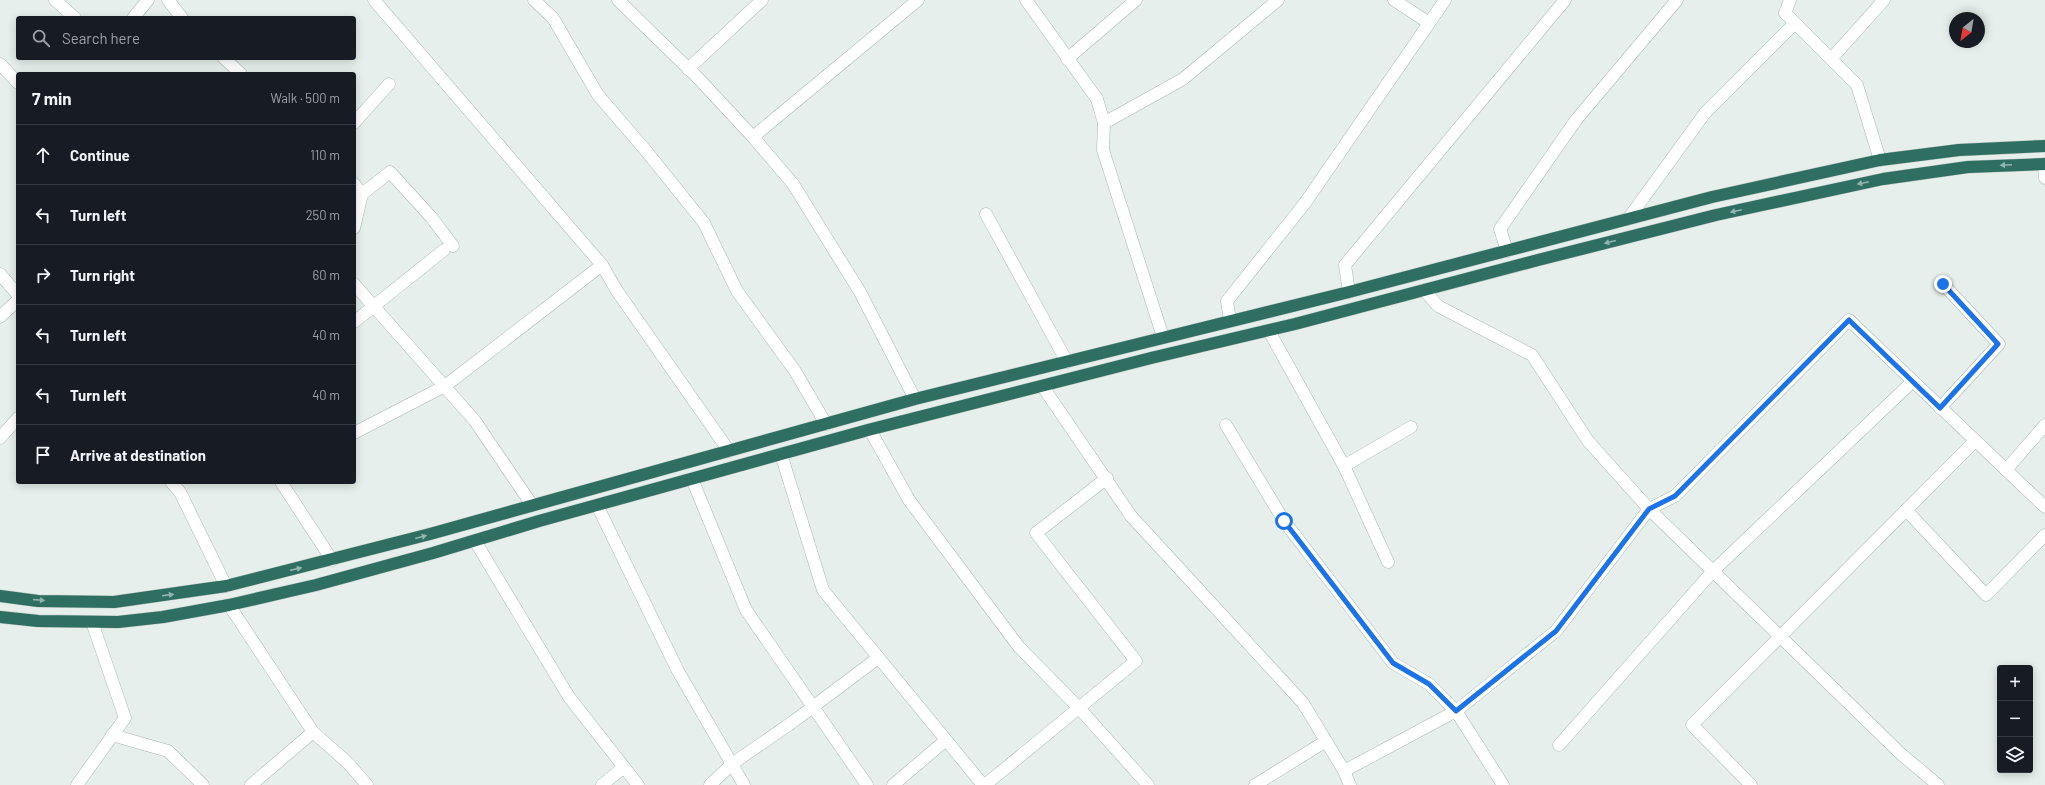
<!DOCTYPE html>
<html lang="en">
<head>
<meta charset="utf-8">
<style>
	:root { --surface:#171b24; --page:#20242c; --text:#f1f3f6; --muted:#9ea1a6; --line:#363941 }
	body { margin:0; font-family:Barlow,sans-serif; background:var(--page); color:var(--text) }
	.controls { position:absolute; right:12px; bottom:12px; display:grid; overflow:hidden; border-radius:4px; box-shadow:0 2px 10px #0003 }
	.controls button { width:36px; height:36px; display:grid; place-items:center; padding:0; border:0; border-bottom:1px solid var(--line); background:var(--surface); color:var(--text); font:20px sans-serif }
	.compass { position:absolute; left:1949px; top:12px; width:36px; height:36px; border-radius:50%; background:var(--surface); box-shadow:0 2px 10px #0003; rotate:211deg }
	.stop { position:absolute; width:12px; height:12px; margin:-9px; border:3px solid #1a73e8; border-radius:50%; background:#fff }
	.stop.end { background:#1a73e8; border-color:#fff; box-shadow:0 1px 4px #0008 }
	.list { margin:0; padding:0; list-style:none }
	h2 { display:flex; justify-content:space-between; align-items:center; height:52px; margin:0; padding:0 16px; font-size:17px }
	h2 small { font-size:13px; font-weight:400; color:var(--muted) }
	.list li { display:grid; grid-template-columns:26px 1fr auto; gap:12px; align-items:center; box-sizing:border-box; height:60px; padding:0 16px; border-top:1px solid var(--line) }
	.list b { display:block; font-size:15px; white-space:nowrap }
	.list em { font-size:13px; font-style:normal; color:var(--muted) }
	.icon { flex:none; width:22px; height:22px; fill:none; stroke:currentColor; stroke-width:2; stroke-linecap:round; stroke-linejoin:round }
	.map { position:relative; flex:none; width:2045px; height:785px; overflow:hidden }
	.search { position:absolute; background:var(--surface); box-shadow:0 2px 10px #0003; left:16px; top:16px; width:340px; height:44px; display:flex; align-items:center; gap:10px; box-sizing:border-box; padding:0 14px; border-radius:4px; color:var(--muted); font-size:15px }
	.panel { position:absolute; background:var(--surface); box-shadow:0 2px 10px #0003; left:16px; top:72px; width:340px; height:412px; border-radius:4px }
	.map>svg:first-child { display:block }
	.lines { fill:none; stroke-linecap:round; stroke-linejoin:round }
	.minor-casing { stroke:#a8b8b2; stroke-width:13 }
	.highway-casing { stroke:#c2cac8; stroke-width:13 }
	.minor { stroke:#fff; stroke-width:12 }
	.highway { stroke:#2f6f62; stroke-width:12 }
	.oneway { fill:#93b5ae }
	.route { stroke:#1a73e8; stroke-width:5 }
</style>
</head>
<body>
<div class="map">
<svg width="2045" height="785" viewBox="0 0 2045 785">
	<rect width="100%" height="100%" fill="#e6efeb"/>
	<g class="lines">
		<defs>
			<g id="minor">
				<path d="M55,0L75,18"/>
				<path d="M168,0L182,18"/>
				<path d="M374,0L602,265L617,291L729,451"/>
				<path d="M534,0L553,18L598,95L647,152L704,223L737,291L795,371L826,424"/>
				<path d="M618,0L699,79L753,137L793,184L860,292L915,399"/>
				<path d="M1026,0L1097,99L1104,123L1103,150L1163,337"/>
				<path d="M1394,0L1429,23"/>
				<path d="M1790,0L1785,13L1857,85L1880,160"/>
				<path d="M133,18L148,0"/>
				<path d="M224,58L241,74"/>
				<path d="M1067,59L1136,0"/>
				<path d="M1831,59L1884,0"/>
				<path d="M0,64L18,83"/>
				<path d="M688,69L762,0"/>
				<path d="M354,123L389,84"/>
				<path d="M1104,123L1183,79L1278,0"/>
				<path d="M753,137L918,0"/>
				<path d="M2044,164L2045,178"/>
				<path d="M354,184L362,194L354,228"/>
				<path d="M362,194L390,172L431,217L453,246"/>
				<path d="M986,214L1067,362"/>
				<path d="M1628,219L1705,113L1795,23"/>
				<path d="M1507,251L1500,229L1576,120L1677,0"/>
				<path d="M0,274L18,295"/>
				<path d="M354,284L475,421L532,505"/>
				<path d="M1424,290L1438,306L1532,355L1588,441L1649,509L1901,754L1938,785"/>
				<path d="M1349,292L1345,265L1565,0"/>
				<path d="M0,317L18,300"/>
				<path d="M1230,321L1227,301L1305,203L1445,0"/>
				<path d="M354,322L444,250"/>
				<path d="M1269,331L1344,466L1388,562"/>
				<path d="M1043,387L1131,516L1303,703L1344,771L1350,785"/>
				<path d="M1940,408L1999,344L1943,284"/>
				<path d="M1226,425L1284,521L1393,663L1429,684L1456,711L1503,785"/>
				<path d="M870,430L909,500L1019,647L1079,708L1148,785"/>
				<path d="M354,433L445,386L602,265"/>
				<path d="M0,438L18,418"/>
				<path d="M781,454L823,590L983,785"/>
				<path d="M1344,466L1411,427"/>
				<path d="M2006,470L2045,425"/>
				<path d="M692,479L746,610L867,785"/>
				<path d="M171,482L180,492L226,586"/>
				<path d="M281,482L332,560"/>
				<path d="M597,505L678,671L744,785"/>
				<path d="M1906,510L1986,595L2045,535"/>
				<path d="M475,541L569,697L638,785"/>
				<path d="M229,605L313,732L348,763L367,785"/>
				<path d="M112,735L168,751L203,785"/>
				<path d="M1559,745L1713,571L1913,381"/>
				<path d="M1344,771L1456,711L1556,631L1649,509L1675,496L1849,320L2045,507"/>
				<path d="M77,785L125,718L92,622"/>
				<path d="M251,785L313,732"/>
				<path d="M602,785L624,767"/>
				<path d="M710,785L732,764L794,721L878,658"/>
				<path d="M893,785L946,740"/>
				<path d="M985,785L1136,661L1036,533L1107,478"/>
				<path d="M1255,785L1326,741"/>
				<path d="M1751,785L1692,725L1975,441"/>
			</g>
			<g id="highway">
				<path d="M0,596L38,601L114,602L226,586L430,534L915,399L1349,292L1712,197L1880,160L1959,150L2045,146"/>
				<path d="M0,617L38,621L118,622L163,617L229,605L316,585L433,553L539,521L868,430L1151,358L1295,324L1538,260L1716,215L1883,179L1968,167L2045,164"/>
			</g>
		</defs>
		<use href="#minor" class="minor-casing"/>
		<use href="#highway" class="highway-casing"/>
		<use href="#minor" class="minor"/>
		<use href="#highway" class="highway"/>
	</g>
	<defs><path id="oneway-solid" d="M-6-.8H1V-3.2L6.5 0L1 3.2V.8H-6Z"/></defs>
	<g class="oneway">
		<use href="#oneway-solid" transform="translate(2006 165) rotate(178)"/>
		<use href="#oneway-solid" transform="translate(1863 183) rotate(168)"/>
		<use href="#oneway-solid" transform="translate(1736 211) rotate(168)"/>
		<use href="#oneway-solid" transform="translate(1610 242) rotate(166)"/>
		<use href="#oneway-solid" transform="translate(421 537) rotate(-15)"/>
		<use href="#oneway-solid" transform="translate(296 569) rotate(-13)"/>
		<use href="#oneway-solid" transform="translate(168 595) rotate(-7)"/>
		<use href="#oneway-solid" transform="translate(39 600) rotate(4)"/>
	</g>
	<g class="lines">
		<path class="route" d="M1284,521L1393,663L1429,684L1456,711L1556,631L1649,509L1675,496L1849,320L1940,408L1998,344L1943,284"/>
	</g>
</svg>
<div class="controls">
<button>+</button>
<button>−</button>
<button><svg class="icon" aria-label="layers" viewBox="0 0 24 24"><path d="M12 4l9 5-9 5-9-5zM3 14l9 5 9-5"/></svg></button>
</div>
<svg class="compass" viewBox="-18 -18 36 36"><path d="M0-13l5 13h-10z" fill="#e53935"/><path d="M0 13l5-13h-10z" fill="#9ea1a6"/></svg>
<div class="stop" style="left:1284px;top:521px"></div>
<div class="stop end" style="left:1943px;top:284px"></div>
<div class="search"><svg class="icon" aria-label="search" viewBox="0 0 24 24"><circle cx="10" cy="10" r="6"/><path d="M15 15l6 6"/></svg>Search here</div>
<section class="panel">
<h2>7 min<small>Walk · 500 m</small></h2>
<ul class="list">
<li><svg class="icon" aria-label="ahead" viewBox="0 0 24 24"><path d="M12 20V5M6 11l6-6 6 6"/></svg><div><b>Continue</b></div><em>110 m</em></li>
<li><svg class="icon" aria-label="left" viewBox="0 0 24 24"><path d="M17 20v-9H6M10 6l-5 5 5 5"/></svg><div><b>Turn left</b></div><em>250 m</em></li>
<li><svg class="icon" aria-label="right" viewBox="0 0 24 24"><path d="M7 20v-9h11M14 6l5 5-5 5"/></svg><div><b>Turn right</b></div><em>60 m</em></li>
<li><svg class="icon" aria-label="left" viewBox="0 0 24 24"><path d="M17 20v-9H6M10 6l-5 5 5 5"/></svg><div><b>Turn left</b></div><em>40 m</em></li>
<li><svg class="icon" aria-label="left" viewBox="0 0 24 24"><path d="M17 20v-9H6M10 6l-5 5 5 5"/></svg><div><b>Turn left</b></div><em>40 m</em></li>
<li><svg class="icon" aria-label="arrive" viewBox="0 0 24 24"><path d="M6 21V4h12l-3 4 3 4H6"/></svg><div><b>Arrive at destination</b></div></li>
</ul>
</section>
</div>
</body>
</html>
